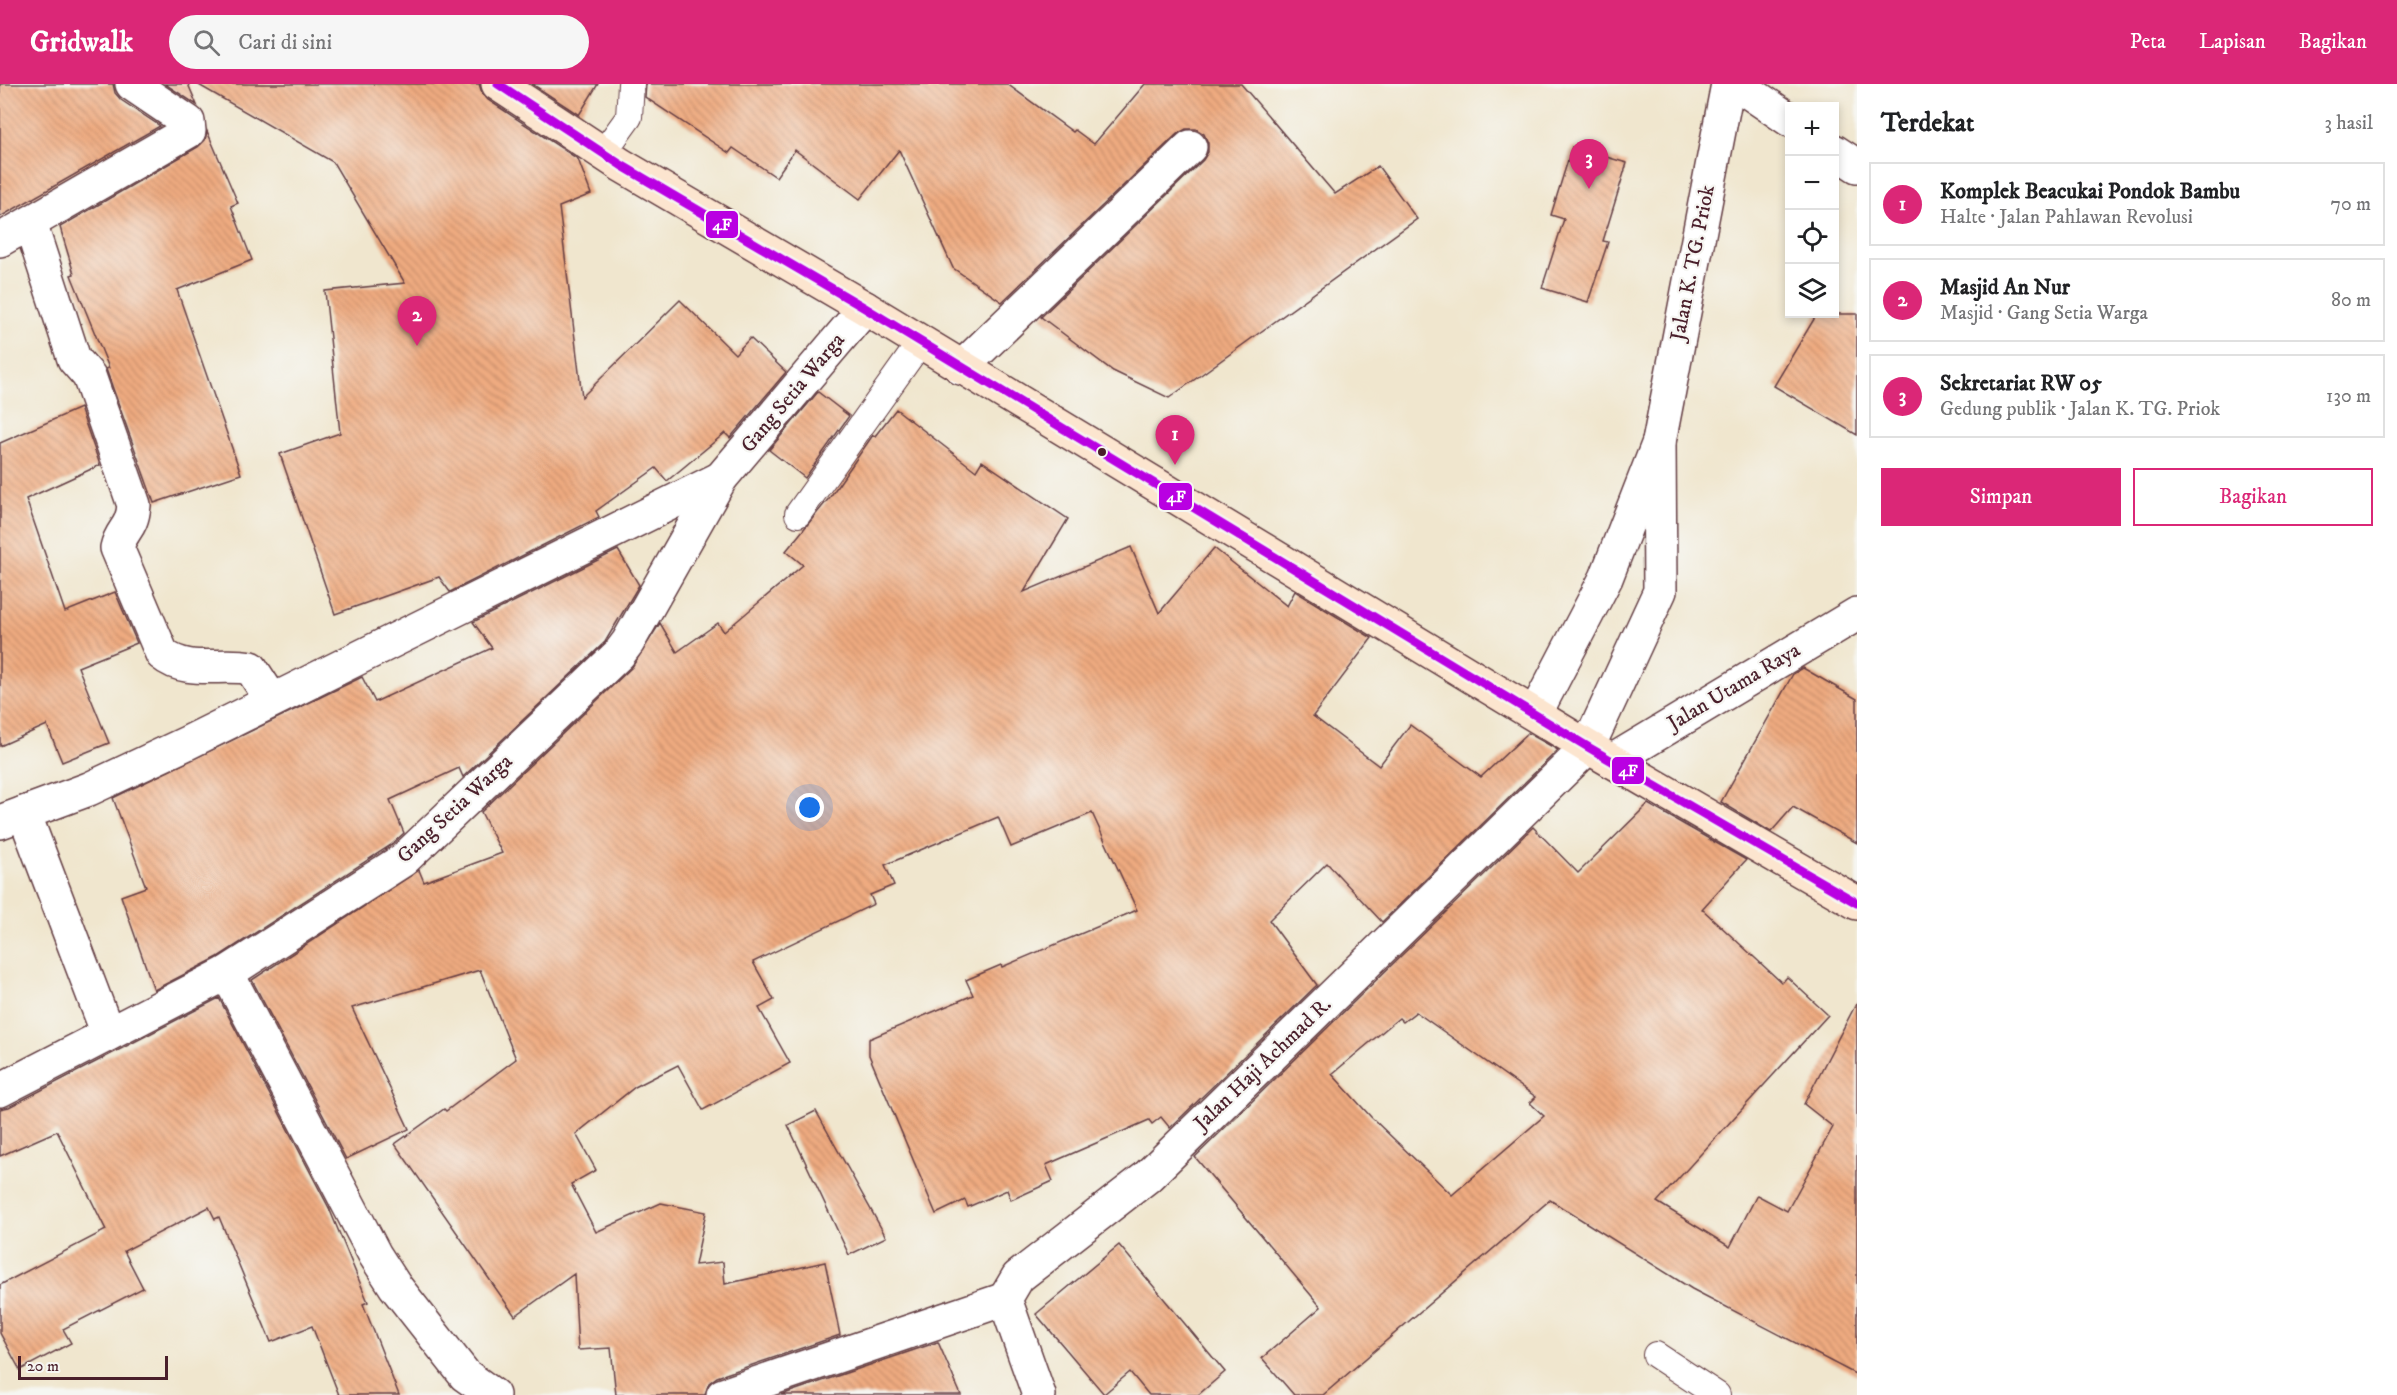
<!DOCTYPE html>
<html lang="id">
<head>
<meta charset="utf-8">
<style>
	:root { --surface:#fff; --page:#f6f6f6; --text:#202124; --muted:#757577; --line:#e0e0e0; --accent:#db2777 }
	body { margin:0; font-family:"IM FELL DW Pica",serif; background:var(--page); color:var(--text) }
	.controls { position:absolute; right:18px; top:18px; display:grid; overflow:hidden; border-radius:0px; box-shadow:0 3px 9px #0003 }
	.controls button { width:54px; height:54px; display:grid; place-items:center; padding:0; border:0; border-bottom:2px solid var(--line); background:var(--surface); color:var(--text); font:30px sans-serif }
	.scale { position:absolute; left:18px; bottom:15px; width:150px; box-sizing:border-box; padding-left:6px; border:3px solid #4a1f2b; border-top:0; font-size:16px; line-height:21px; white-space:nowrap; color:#4a1f2b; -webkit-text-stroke:4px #f6f6f2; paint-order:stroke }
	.you { position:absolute; left:810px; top:724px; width:21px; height:21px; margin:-15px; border:4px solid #fff; border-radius:50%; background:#1a73e8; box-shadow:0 0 0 9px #1a73e833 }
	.badge { display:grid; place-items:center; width:39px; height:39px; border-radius:50%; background:var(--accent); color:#fff; font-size:20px; font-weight:700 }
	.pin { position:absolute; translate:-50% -50px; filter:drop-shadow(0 2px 3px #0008) }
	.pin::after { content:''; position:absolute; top:32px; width:21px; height:18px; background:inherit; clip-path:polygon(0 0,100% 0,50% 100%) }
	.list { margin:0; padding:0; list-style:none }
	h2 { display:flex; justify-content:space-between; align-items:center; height:78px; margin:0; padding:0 24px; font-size:26px }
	h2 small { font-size:20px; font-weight:400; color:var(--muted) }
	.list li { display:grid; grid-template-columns:39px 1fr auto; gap:18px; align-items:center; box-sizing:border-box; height:84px; margin:0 12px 12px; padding:0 12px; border:2px solid var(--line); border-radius:0px }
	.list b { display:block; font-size:22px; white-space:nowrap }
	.list p { margin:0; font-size:20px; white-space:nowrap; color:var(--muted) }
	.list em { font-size:20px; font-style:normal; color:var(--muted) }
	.actions { display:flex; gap:12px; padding:18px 24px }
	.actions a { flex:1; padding:14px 0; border:2px solid var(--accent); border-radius:0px; text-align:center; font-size:21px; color:var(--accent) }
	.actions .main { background:var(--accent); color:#fff }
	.icon { flex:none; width:33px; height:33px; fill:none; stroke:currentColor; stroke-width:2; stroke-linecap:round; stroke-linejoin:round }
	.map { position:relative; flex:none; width:1857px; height:1311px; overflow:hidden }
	header { display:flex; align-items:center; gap:36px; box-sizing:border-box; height:84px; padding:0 30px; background:var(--accent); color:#fff }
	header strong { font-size:28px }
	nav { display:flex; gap:33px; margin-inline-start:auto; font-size:21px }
	.search { width:420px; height:54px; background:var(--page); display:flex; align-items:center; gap:15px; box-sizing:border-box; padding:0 21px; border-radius:33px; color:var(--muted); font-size:22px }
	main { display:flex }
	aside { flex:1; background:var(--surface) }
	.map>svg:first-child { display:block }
	.building { fill:url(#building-back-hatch); fill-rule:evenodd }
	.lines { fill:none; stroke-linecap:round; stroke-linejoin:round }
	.service-casing { stroke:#633d43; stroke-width:28 }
	.minor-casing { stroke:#633d43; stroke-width:36 }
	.secondary-casing { stroke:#633d43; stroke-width:36 }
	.service { stroke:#fff; stroke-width:26 }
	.minor { stroke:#fff; stroke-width:33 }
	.secondary { stroke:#fce5cf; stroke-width:33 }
	.bus-1-casing { stroke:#f6f6f2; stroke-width:14 }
	.bus-1 { stroke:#b900e2; stroke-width:9 }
	.bus-dot { fill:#4a1f2b; stroke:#f6f6f2; stroke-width:2 }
	.labels { text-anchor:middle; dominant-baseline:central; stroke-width:4.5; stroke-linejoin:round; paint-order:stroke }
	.street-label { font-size:21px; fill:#4a1f2b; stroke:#f6f6f2 }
	.line-badge { stroke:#f6f6f2; stroke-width:2 }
	.badge-label { font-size:16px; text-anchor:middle; font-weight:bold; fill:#fff }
</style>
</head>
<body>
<header>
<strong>Gridwalk</strong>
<div class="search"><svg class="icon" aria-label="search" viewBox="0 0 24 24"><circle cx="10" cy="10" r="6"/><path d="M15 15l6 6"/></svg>Cari di sini</div>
<nav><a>Peta</a><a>Lapisan</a><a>Bagikan</a></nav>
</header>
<main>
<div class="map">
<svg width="1857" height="1311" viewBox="0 0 1857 1311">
	<defs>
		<pattern id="building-back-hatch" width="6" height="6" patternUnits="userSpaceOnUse" patternTransform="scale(1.5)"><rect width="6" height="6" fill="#efab80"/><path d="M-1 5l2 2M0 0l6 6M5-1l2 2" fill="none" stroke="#c48b69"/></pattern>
	</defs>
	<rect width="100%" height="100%" fill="#f6f6f2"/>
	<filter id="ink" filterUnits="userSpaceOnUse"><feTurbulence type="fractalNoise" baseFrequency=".0167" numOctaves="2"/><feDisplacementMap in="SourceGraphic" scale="12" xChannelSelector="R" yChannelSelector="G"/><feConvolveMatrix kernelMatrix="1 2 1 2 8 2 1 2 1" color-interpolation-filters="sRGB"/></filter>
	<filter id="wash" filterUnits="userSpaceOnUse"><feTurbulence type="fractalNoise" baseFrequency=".008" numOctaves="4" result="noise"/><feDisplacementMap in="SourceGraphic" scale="24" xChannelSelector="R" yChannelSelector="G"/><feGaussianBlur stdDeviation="1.35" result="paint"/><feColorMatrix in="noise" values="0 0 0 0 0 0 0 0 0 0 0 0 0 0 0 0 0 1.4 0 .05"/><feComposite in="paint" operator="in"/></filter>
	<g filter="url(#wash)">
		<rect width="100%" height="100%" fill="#f0e6ce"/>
		<g id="blocks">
			<g class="building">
				<path d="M0,0H113L115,9L121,16L160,42L0,133Z"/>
				<path d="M165,0H188L197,21Z"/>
				<path d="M197,0H479L482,9L488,16L578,75L591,110L559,123L582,313L680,216L735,270L750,254L786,288L730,354L725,349L667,397L656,384L596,427L599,433L450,508L439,493L335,530L280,370L340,349L325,207L405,199L333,78Z"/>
				<path d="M532,0H598L579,31Z"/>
				<path d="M646,0H1007L1073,48L1075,46L1094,60L1145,0H1241L1335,110L1378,82L1417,135L1169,314L1113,287L1041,233L1203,76L1208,68V59L1204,50L1196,45H1186L1177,50L1002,218L953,184L899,66L860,115L795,66L776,93L733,64L729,69L645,13Z"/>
				<path d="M207,47L238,119L231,122L252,176L177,206L241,390L154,419L106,285L109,284L71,191L74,190L60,143L198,63L205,56Z"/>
				<path d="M1572,63L1627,79L1603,157L1608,158L1588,218L1542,204L1564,135L1551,131Z"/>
				<path d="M1817,230H1857V351L1774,302Z"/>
				<path d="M818,308L849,332L805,394L769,366Z"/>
				<path d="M80,324L100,381L26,415L65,528L115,508L137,559L78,583L109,659L62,678L47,641L0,662V359Z"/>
				<path d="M896,325L976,387L982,377L1068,435L1024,508L1131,463L1159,529L1214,464L1287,522L1295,507L1372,554L1313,632L1379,682L1410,641L1481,693L1528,649L1558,666L1382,838L1327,779L1269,836L1317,901L1170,1044L1161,1033L1152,1040L1149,1036L1046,1081L1053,1097L1011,1116L1007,1106L968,1123L965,1116L936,1130L869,971V955L973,911L966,896L1001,881L1002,883L1137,826L1092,729L1011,763L998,733L885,781L894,801L870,811L874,820L753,878L774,916L759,924L790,979L703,1026L678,981L635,1003L576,1050L596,1086L571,1100L596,1148L661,1119L706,1128L695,1181L723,1178L725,1200L825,1178L840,1251L717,1293L709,1299L705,1311H616L611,1264L578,1266L574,1190L515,1232L395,1060L444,1025L446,1027L516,975L480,886L352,924L409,1045L346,1075L252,896L419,786L424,798L502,769L481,728L632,583L660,539L677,568L718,539L724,548L803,481L786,467L830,413L873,351L875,352Z"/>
				<path d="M618,466L639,501L605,558L463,693L459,684L390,716L404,749L391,761L218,873L154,906L121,812L146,803L113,714L362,593L375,618L492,564L473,538Z"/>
				<path d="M1803,584L1857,615V759L1793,723L1771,748L1721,718L1793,590Z"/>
				<path d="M1648,720L1746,776L1702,825L1782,899L1787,893L1828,931L1657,1118L1730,1163L1757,1111L1787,1127L1833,1043L1804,1020L1857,918V1291L1692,1205L1550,1116L1323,1311H1294L1262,1274L1321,1223L1195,1073L1533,743L1578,789ZM1416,928L1536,1013L1530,1019L1544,1032L1452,1111L1371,1033L1332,990L1399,934L1403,938Z"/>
				<path d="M219,914L329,1124L368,1218L363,1220L399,1311H339L312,1242L271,1258L219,1133L215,1135L209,1123L124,1167L143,1204L63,1245L71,1259L20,1286L0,1249V1201L106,1146L57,1047L0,1072V1025L9,1023Z"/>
				<path d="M816,1027L886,1153L849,1171L788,1041Z"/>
				<path d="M1119,1161L1225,1288L1198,1311H1149L1130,1288L1104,1310L1036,1230Z"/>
				<path d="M938,1258L961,1311H781Z"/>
			</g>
		</g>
	</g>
	<g filter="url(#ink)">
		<use href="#blocks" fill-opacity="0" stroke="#633d43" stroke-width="1.5"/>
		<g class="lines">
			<defs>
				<g id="service">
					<path d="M603,69L629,33L631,0"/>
					<path d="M798,430L920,259"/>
					<path d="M1656,1271L1717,1311"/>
				</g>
				<g id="minor">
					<path d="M1737,0L1790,36"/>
					<path d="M1834,67L1857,82"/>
					<path d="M30,139L74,275L89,292L134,421C132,446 121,445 117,464L162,570C187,591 222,578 251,584L272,616"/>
					<path d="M0,156L189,47L188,38L132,0"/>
					<path d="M961,284L1190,63"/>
					<path d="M1535,630L1606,494L1659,358L1728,0"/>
					<path d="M1612,677L1857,530"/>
					<path d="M24,729L108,950"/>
					<path d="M0,738L89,705L187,659L721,394"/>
					<path d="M227,889L375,1171L395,1202L465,1291L493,1311"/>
					<path d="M0,1006L227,889L403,776L619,570L628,558L721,394L865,224"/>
					<path d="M723,1311L1005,1215"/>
					<path d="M1039,1311L1005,1215L1018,1193L1147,1093L1588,663L1660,507L1659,358"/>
				</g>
				<path id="secondary" d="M498,0L621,81L865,224L1588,663L1857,819"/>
			</defs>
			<use href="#service" class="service-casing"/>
			<use href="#minor" class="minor-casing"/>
			<use href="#secondary" class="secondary-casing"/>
			<use href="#service" class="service"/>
			<use href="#minor" class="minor"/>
			<use href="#secondary" class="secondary"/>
			<defs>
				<path id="bus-1" d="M498,0L621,81L865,224L1588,663L1857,819"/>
			</defs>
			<use href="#bus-1" class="bus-1-casing"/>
			<use href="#bus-1" class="bus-1"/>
		</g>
	</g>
	<circle class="bus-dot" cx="1102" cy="368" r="5"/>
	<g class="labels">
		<g class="street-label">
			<text transform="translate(1693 179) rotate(-79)">Jalan K. TG. Priok</text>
			<text transform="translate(793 309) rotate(-50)">Gang Setia Warga</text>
			<text transform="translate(1734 603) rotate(-31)">Jalan Utama Raya</text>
			<text transform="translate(455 725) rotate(-43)">Gang Setia Warga</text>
			<text transform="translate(1263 980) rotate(-44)">Jalan Haji Achmad R.</text>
		</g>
	</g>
	<g class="line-badge">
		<rect x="705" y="126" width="34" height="29" rx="6" fill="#b900e2"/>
		<rect x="1158" y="398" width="35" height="29" rx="6" fill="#b900e2"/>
		<rect x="1611" y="672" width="34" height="29" rx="6" fill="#b900e2"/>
	</g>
	<g class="badge-label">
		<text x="722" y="146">4F</text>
		<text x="1176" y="418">4F</text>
		<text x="1628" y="692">4F</text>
	</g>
</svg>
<div class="controls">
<button>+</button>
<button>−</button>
<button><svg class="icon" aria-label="locate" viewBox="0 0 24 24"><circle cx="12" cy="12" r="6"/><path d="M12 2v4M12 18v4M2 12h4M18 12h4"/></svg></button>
<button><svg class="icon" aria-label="layers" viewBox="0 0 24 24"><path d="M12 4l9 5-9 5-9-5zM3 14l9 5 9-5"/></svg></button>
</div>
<div class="scale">20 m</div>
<div class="you"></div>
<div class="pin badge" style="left:1175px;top:381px">1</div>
<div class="pin badge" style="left:417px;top:262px">2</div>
<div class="pin badge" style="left:1589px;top:105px">3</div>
</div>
<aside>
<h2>Terdekat<small>3 hasil</small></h2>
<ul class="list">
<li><span class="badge">1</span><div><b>Komplek Beacukai Pondok Bambu</b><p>Halte · Jalan Pahlawan Revolusi</p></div><em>70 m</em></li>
<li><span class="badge">2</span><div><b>Masjid An Nur</b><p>Masjid · Gang Setia Warga</p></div><em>80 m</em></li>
<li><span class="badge">3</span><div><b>Sekretariat RW 05</b><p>Gedung publik · Jalan K. TG. Priok</p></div><em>130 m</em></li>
</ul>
<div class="actions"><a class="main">Simpan</a><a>Bagikan</a></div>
</aside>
</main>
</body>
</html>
